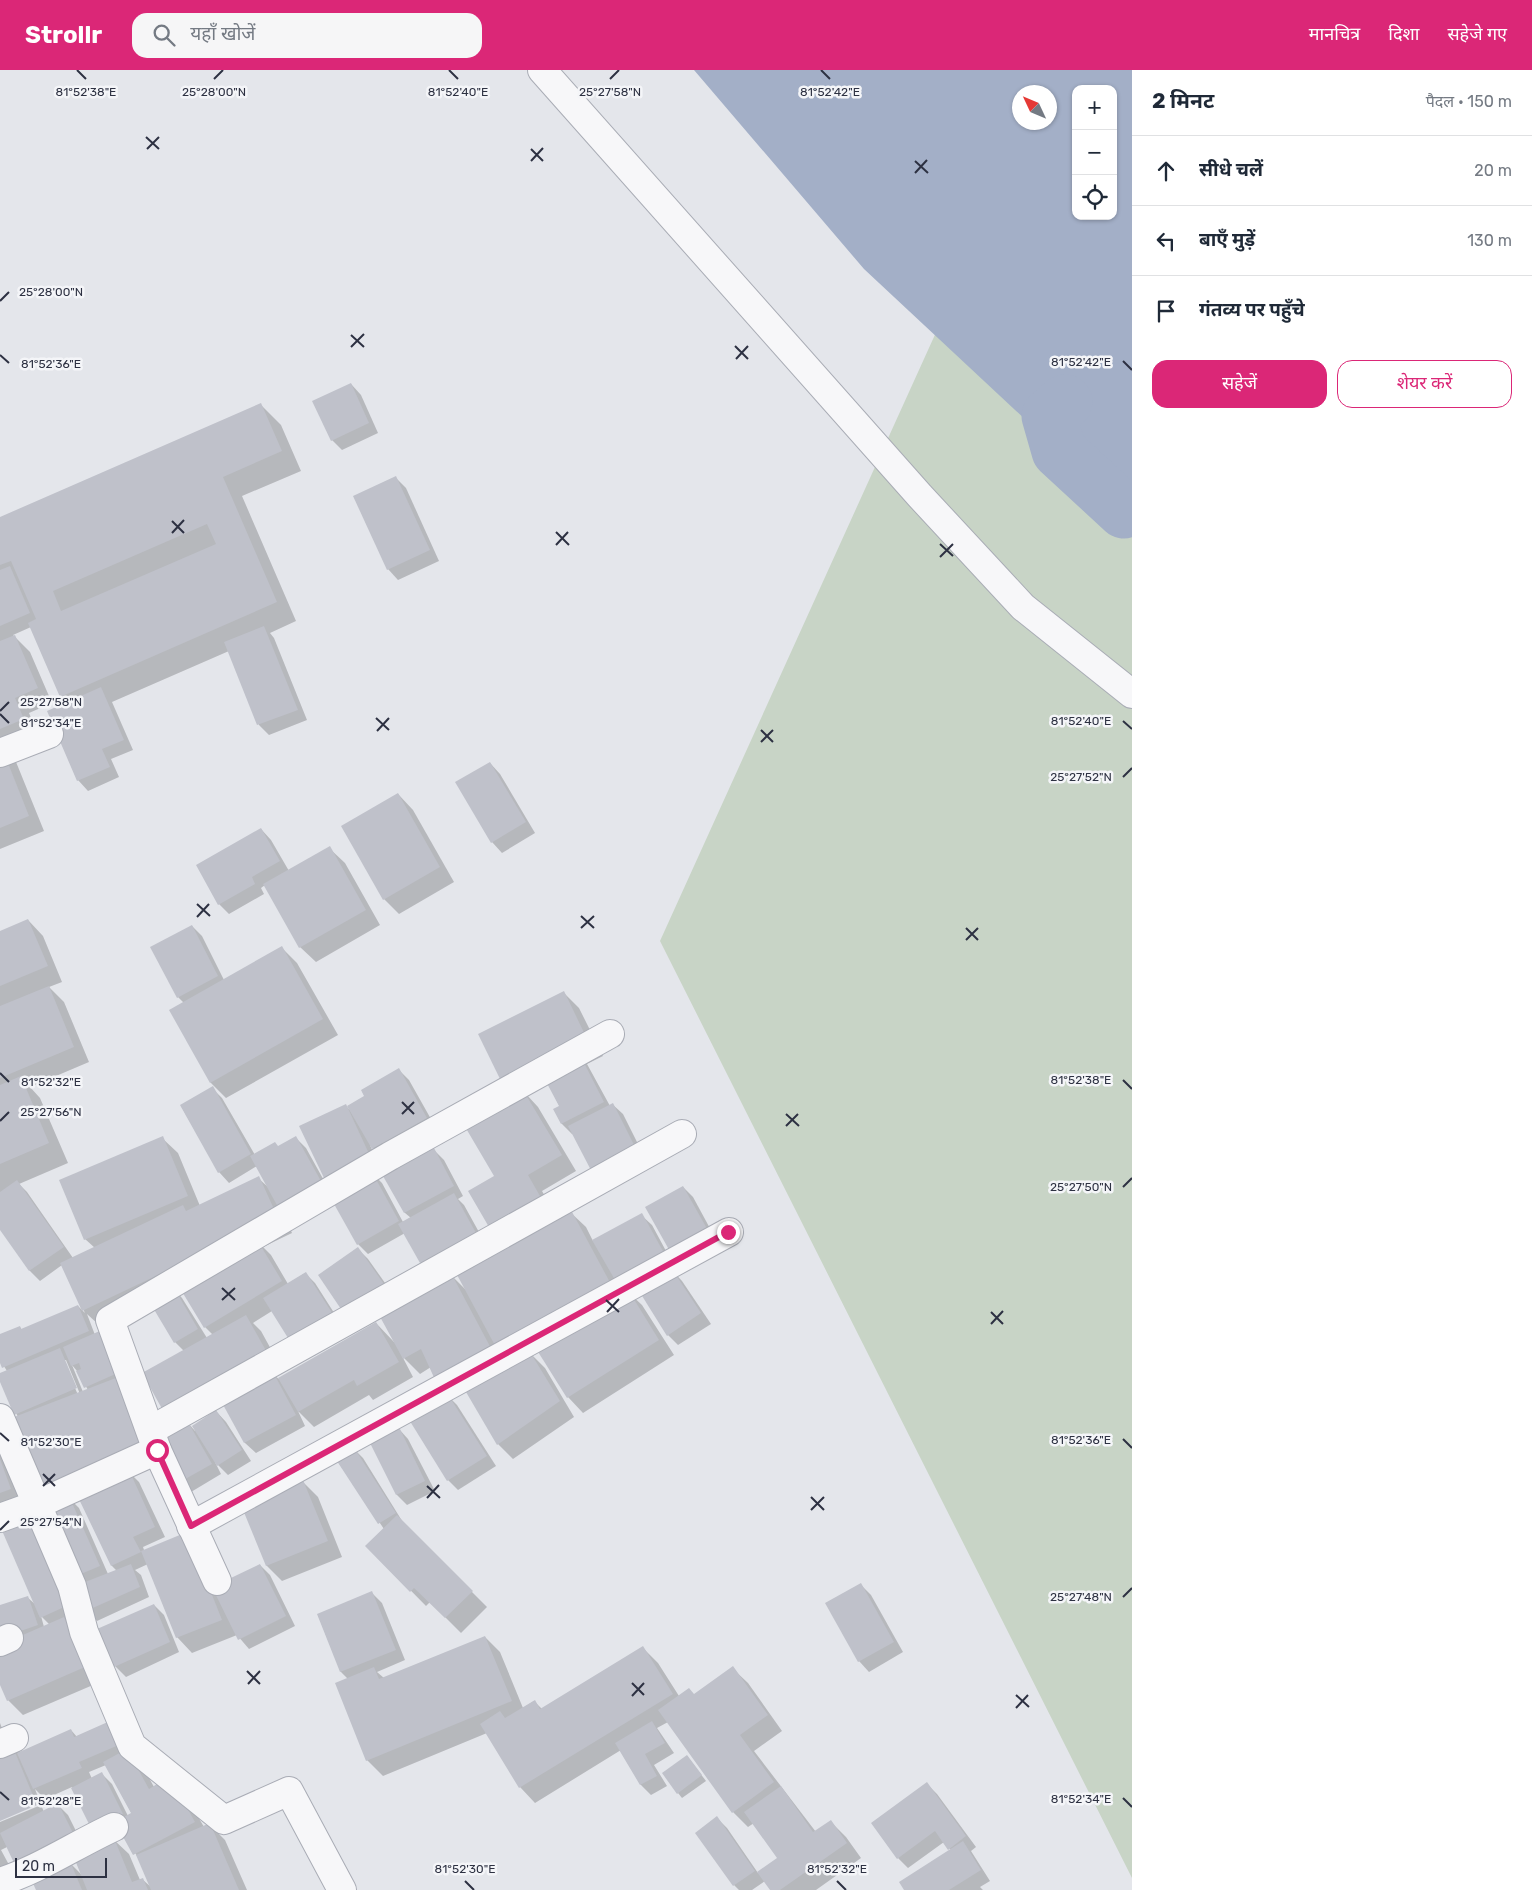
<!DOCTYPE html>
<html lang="hi">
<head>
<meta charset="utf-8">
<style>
	:root { --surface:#fff; --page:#f6f6f7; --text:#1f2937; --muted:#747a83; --line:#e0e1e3; --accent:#db2777 }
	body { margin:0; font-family:Rubik,"Noto Sans Devanagari",sans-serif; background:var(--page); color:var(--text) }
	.controls { position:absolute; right:15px; top:15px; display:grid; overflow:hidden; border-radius:10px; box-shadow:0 1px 4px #0004 }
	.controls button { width:45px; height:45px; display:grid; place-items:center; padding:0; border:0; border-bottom:1px solid var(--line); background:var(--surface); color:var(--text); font:25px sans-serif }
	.compass { position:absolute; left:1012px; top:15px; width:45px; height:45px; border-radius:50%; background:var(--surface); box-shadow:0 1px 4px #0004; rotate:314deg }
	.scale { position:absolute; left:15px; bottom:12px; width:92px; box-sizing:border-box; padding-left:5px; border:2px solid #2d3142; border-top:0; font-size:14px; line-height:18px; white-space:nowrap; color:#2d3142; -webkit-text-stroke:4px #f4f5f8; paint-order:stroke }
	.stop { position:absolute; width:15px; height:15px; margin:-11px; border:4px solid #db2777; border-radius:50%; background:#fff }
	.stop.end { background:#db2777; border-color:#fff; box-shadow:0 1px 5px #0008 }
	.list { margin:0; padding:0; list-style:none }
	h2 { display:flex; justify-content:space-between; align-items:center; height:65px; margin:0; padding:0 20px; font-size:21px }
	h2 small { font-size:16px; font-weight:400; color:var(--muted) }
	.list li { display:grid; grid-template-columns:32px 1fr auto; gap:15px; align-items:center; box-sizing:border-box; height:70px; padding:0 20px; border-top:1px solid var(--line) }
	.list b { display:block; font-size:19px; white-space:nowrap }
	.list em { font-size:16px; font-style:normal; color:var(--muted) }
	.actions { display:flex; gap:10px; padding:15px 20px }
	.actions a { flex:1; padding:11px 0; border:1px solid var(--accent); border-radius:15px; text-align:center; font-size:18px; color:var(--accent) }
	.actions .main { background:var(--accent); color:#fff }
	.icon { flex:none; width:28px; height:28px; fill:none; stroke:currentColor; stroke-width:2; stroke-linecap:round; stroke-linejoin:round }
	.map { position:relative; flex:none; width:1132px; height:1820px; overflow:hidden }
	header { display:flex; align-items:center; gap:30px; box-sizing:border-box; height:70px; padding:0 25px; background:var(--accent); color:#fff }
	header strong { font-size:24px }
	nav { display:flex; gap:28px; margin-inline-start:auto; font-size:18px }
	.search { width:350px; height:45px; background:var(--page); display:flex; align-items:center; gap:12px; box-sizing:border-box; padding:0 18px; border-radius:15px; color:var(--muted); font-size:19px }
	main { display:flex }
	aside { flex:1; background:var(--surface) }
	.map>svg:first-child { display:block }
	.green { fill:#c8d4c6; fill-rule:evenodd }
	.water { fill:#a3afc7; fill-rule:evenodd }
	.shadow { fill:#0003; fill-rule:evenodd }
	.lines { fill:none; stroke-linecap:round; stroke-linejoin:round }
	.river { stroke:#a3afc7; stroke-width:55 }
	.building { fill:#bfc1ca; fill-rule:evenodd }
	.street-casing { stroke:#a9acb5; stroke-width:30 }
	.street { stroke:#f7f7f9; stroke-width:28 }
	.route { stroke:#db2777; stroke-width:6 }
	.ticks { fill:none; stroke:#2d3142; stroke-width:2 }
	.ticks-label { font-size:12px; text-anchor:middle; fill:#2d3142; stroke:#f4f5f8; stroke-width:5; stroke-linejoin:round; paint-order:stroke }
</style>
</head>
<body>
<header>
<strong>Strollr</strong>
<div class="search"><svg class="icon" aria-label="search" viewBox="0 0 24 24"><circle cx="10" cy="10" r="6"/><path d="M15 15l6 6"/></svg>यहाँ खोजें</div>
<nav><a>मानचित्र</a><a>दिशा</a><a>सहेजे गए</a></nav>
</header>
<main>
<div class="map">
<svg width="1132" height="1820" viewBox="0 0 1132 1820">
	<rect width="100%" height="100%" fill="#e4e6eb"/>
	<path class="green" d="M1132,0V1808L660,871L1031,53L1050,52V22ZM1076,19H1113V146H1076Z"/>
	<path class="water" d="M694,0H1132V449L864,199ZM1076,19H1113V146H1076ZM1019,22H1050V52H1019Z"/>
	<g class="shadow">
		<path d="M351,314L361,325L378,363L342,380L332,370Z"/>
		<path d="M261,335L281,355L301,401L242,426L296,551L270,563L274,568L307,650L269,665L259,655L229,581L112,632L133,680L111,689L119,707L88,721L78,710L68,633L61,626L31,557L13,565L30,582L52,633L29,643L38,664L12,682L44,761L0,779V448Z"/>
		<path d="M396,408L406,418L439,491L398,510L388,499Z"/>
		<path d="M490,693L500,704L535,763L502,783L492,772L457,713Z"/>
		<path d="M398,724L413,740L454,812L399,844L384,829Z"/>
		<path d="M261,759L271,770L289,801L329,778L345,793L380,855L316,892L300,877L265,815L261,818L264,824L229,844L219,834Z"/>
		<path d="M28,850L43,866L62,912L49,917L64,932L89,992L30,1017L40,1028L68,1093L19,1114L27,1122L73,1188L95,1178L85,1169L162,1068L178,1083L200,1136L258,1108L268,1117L257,1096L229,1113L219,1102L181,1036L212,1018L222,1028L255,1085L279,1077L296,1068L306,1078L332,1125L346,1036L351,1041L399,1000L409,1010L436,1058L383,1088L370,1075L380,1098L371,1102L382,1113L403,1152L411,1148L405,1143L385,1107L434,1080L444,1090L463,1126L458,1129L464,1135L485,1173L431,1203L421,1193L405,1163L368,1184L358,1174L331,1124L281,1139L292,1163L263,1177L271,1185L288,1214L305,1203L315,1213L345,1260L272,1241L253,1253L261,1261L283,1301L275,1306L279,1309L376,1253L394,1272L451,1205L466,1220L507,1177L496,1107L516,1026L564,923L579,938L603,986L587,994L610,1036L612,1034L623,1044L648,1094L572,1064L562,1054L555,1040L560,1037L548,1013L526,1024L538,1037L576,1101L542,1121L558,1149L570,1142L586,1157L593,1171L641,1145L652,1155L673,1194L626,1220L642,1235L674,1285L583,1343L568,1327L540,1281L532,1285L545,1298L574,1347L513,1389L498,1374L467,1321L431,1297L420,1304L402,1286L413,1307L373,1330L369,1325L314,1357L298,1341L305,1356L256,1383L245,1373L224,1334L215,1340L226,1352L251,1391L228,1405L215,1392L221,1404L191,1422L181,1412L184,1281L175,1272L150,1231L99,1255L87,1244L95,1265L164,1394L133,1406L139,1412L165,1467L143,1477L144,1480L217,1516L260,1495L270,1505L295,1556L249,1579L237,1565L192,1583L177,1567L148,1494L135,1500L141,1505L149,1527L97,1551L87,1540L18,1347L0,1309V1304L7,1301L0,1290V1266L20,1257L22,1260L78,1236L85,1243L62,1195L40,1211L30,1201L0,1158V862ZM180,1216L205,1257L213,1265L207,1268L182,1228L174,1219ZM63,1290H66L80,1324L78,1325ZM72,1295L77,1301L88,1320L83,1322ZM214,1340L215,1342L195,1361L189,1354ZM79,1427L112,1496L117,1501L108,1504L79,1438L71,1430Z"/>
		<path d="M192,856L202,866L224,910L282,878L297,893L338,965L226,1028L211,1013L171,941L184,933L178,927Z"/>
		<path d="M683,1117L693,1127L719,1175L683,1195Z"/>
		<path d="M358,1179L368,1189L395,1227L356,1254Z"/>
		<path d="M672,1200L682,1211L711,1254L678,1275L668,1265Z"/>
		<path d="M447,1325L457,1335L496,1396L458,1420L448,1410Z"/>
		<path d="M398,1358L408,1369L435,1421L407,1435L397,1425L371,1371Z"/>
		<path d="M0,1376L21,1429L0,1436Z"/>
		<path d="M353,1378L363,1388L404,1454L487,1537L461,1563L430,1532L426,1536L367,1476L384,1459L336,1389Z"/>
		<path d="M303,1412L318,1427L342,1487L282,1511L267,1496L243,1436Z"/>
		<path d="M1,1455L82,1544L66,1551L79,1564L100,1612L23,1645L8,1630L0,1612V1537L27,1527L37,1536ZM41,1546L50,1555L44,1557Z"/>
		<path d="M861,1515L871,1525L903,1582L869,1602L859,1591L827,1534Z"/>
		<path d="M372,1523L382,1533L405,1590L377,1602L384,1608L485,1567L500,1582L523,1638L534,1631L542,1639L643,1578L658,1593L679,1626L695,1625L732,1598L748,1613L782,1661L754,1681L816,1762L831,1752L846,1767L861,1788L816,1820H771L765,1811L752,1820H739L734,1815L717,1748L727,1758L758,1803L779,1789L754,1753L748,1757L733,1742L668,1652L657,1658L674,1683L654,1695L667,1716L651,1725L641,1715L621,1680L535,1733L520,1717L487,1663L383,1706L367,1690L337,1614L348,1609L341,1602L318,1545Z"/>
		<path d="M154,1535L164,1545L179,1582L126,1607L115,1596L98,1560Z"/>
		<path d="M110,1652L142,1695L154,1717L162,1713L191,1735L204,1757L210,1755L225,1770L247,1820H37L70,1793L82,1805L113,1769L129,1784L140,1810L142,1809L152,1818L139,1789L121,1761L93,1759L72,1717L45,1729L35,1719L40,1732L0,1750V1653L9,1677L12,1676L19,1683L71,1660L77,1667ZM106,1695L132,1744L128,1746L112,1714L102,1704L92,1709L89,1702Z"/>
		<path d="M687,1686L706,1711L682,1728L678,1723Z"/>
		<path d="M927,1714L937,1724L976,1777L971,1781L990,1811L980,1817L983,1820H906L951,1780L944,1772L908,1798L898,1788Z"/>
		<path d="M41,1735L44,1742L58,1735L68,1745L82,1773L25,1803L7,1777L1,1780L14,1804L0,1811V1752Z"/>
	</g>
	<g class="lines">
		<path class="river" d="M1065,332L1049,346L1059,381L1124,441L1132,438"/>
	</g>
	<g class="building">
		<path d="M351,313L369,353L331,371L312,331Z"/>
		<path d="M261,333L282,381L223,407L277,532L60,627L28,553L36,549L11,491L0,495V447ZM207,454L216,474L61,541L53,521Z"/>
		<path d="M396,406L430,480L387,500L353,426Z"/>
		<path d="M10,496L30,543L0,556V500Z"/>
		<path d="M264,556L298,640L257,655L224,572Z"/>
		<path d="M15,565L38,618L15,628L24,649L0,659V571Z"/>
		<path d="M101,617L124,670L102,679L110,697L77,711L47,641Z"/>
		<path d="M0,673L29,746L0,758Z"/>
		<path d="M490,692L526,752L491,773L455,712Z"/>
		<path d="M398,723L440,797L383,830L341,756Z"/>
		<path d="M261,758L280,791L252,807L255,814L218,835L196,795Z"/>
		<path d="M330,776L366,840L299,878L263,814Z"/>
		<path d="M28,849L48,896L0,916V861Z"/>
		<path d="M192,855L218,906L177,928L150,877Z"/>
		<path d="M282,876L323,949L210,1013L169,940Z"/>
		<path d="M49,916L74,977L0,1008V936Z"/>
		<path d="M564,921L588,971L502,1013L478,964Z"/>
		<path d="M580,985L604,1032L561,1054L553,1039L559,1036L542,1004Z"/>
		<path d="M399,998L427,1048L372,1079L347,1036L364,1026L361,1020Z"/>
		<path d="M21,1006L49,1073L0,1094V1015Z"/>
		<path d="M213,1016L251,1084L218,1103L180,1035Z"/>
		<path d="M523,1020L562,1085L528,1105L544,1133L493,1164L468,1121L494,1106L464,1055Z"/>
		<path d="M613,1033L638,1083L594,1106L568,1056Z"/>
		<path d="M346,1034L371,1088L325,1110L299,1056Z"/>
		<path d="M163,1066L188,1126L84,1170L59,1110Z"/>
		<path d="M296,1066L322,1113L278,1137L250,1086L275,1072L278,1076Z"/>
		<path d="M434,1078L454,1116L404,1143L383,1106Z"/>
		<path d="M372,1102L399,1151L357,1175L329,1125Z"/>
		<path d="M259,1106L278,1148L82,1241L60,1193L183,1135L186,1141Z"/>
		<path d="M17,1110L64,1177L29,1201L0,1160V1122Z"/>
		<path d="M683,1116L710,1164L672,1185L645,1137Z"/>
		<path d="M454,1123L476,1163L420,1193L398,1154Z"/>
		<path d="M571,1140L613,1218L498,1281L456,1203Z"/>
		<path d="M642,1143L664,1183L615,1210L592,1170Z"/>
		<path d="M256,1168L282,1211L204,1258L178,1215Z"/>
		<path d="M358,1177L386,1217L345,1245L318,1205Z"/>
		<path d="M672,1199L701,1243L667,1266L639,1221Z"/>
		<path d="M306,1202L336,1249L293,1276L263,1228Z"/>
		<path d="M451,1203L493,1282L437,1314L421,1279L403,1289L378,1243Z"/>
		<path d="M173,1216L198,1259L174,1273L149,1231Z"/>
		<path d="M627,1218L659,1270L567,1328L535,1277Z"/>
		<path d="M78,1235L89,1261L2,1298L0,1293V1264L20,1256L21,1259Z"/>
		<path d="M246,1245L269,1286L165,1344L142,1303Z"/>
		<path d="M376,1252L399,1292L357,1316L354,1310L298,1342L278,1308Z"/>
		<path d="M102,1260L120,1302L84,1318L76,1301L81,1299L79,1293L71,1296L63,1277Z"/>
		<path d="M60,1278L77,1318L14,1345L0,1312V1303Z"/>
		<path d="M530,1282L560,1331L497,1375L466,1322Z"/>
		<path d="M273,1302L296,1345L244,1373L221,1331Z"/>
		<path d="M121,1306L149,1379L37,1422L9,1349Z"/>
		<path d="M447,1323L487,1386L447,1411L408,1348Z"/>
		<path d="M216,1340L242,1380L217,1396L192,1356Z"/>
		<path d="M188,1352L212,1394L180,1412L156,1370Z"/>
		<path d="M399,1357L425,1411L396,1425L369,1371Z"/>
		<path d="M353,1376L396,1443L378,1454L335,1388Z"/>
		<path d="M0,1389L11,1419L0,1423Z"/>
		<path d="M129,1400L155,1457L133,1467L141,1482L111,1496L77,1425Z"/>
		<path d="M303,1410L328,1471L266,1496L241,1435Z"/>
		<path d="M69,1426L100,1496L76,1506L45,1437Z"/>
		<path d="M32,1440L73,1533L40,1548L0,1456Z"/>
		<path d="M397,1445L473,1521L445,1548L414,1518L410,1522L365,1476Z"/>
		<path d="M187,1462L222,1550L176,1568L141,1481Z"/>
		<path d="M131,1494L140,1517L86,1541L75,1516Z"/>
		<path d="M260,1494L286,1546L238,1570L212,1517Z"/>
		<path d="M861,1513L894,1572L858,1592L825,1533Z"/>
		<path d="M372,1521L396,1580L340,1602L317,1544Z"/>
		<path d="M28,1526L38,1555L0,1568V1535Z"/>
		<path d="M154,1534L170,1572L114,1597L97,1559Z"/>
		<path d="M64,1547L85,1597L7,1631L0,1615V1575Z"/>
		<path d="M485,1566L512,1631L366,1691L335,1613L374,1597L379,1609Z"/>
		<path d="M643,1576L673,1624L519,1718L480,1654L500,1641L505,1648L535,1630L540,1639Z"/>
		<path d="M733,1596L768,1645L740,1665L774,1712L732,1743L658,1640L689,1618L694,1624Z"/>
		<path d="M110,1651L121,1674L79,1692L82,1698L33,1719L17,1683L71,1659L74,1667Z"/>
		<path d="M652,1651L665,1673L645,1684L657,1706L640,1715L615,1673Z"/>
		<path d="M12,1675L37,1735L0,1751V1680Z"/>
		<path d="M127,1679L149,1719L162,1711L168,1723L176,1718L195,1752L133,1785L115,1752L131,1743L103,1692Z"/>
		<path d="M687,1685L702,1705L677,1724L662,1703Z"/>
		<path d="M102,1702L123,1744L92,1760L71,1718Z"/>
		<path d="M927,1712L966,1766L948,1780L935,1761L897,1789L871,1753Z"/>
		<path d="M781,1716L813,1762L831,1750L847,1773L780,1820H770L757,1802L777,1788L744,1742Z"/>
		<path d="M58,1733L73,1763L14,1793L0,1763Z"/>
		<path d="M717,1746L755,1801L733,1816L695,1763Z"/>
		<path d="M210,1753L239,1820H151L136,1785Z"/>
		<path d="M114,1768L132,1812L143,1808L148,1820H87L73,1785Z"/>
		<path d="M963,1771L981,1800L949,1820H904L899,1812Z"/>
		<path d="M70,1791L82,1820H36L31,1809Z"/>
	</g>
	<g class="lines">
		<defs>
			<g id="street">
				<path d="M542,0L920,426L1023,537L1132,624"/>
				<path d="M0,683L49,664"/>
				<path d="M0,1348L72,1516L84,1562L132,1676L224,1750L289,1721L342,1820"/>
				<path d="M151,1360L682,1064"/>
				<path d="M0,1448L36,1435L157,1380"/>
				<path d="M191,1456L729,1162"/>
				<path d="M217,1511L157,1380L110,1250L390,1086L610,964"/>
				<path d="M0,1572L9,1568"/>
				<path d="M0,1674L14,1668"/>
				<path d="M0,1812C40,1799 75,1775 114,1757"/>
			</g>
		</defs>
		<use href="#street" class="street-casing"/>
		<use href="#street" class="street"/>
	</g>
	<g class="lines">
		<path class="route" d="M157,1380L191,1456L728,1162"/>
	</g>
	<path class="ticks" d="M77,0L86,9M449,0L458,9M821,0L830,9M214,9L223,0M610,9L619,0M146,67L159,79M147,79L159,67M531,79L543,91M531,91L543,78M915,91L928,103M915,103L927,90M0,231L9,222M351,265L364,277M735,276L748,289M351,277L364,264M0,285L9,293M736,289L748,276M1123,291L1132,300M172,451L184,463M556,462L569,475M172,463L184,450M940,474L953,486M556,475L568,462M940,487L953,474M0,641L9,632M0,644L9,653M376,648L389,660M1123,651L1132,659M761,660L773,672M377,661L389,648M761,672L773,660M1123,707L1132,698M197,834L210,846M581,846L594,858M197,847L209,834M581,858L594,846M966,858L978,870M966,870L978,858M0,1003L9,1012M1123,1010L1132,1019M402,1032L414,1044M402,1044L414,1032M786,1044L799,1056M0,1051L9,1042M786,1056L798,1044M1123,1117L1132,1108M222,1218L235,1230M222,1230L235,1218M606,1230L619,1242M607,1242L619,1229M991,1242L1003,1254M991,1254L1003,1241M0,1363L9,1371M1123,1369L1132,1378M43,1404L55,1416M43,1416L55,1404M427,1416L440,1428M811,1427L824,1440M427,1428L439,1415M811,1440L824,1427M0,1460L9,1451M1123,1527L1132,1518M247,1601L260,1614M632,1613L644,1625M248,1614L260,1601M1016,1625L1029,1637M632,1626L644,1613M1016,1638L1028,1625M0,1722L9,1730M1123,1728L1132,1737M465,1811L474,1820M837,1811L846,1820"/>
	<g class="ticks-label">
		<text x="86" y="26">81°52'38"E</text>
		<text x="458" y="26">81°52'40"E</text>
		<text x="830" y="26">81°52'42"E</text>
		<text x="214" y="26">25°28'00"N</text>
		<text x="610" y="26">25°27'58"N</text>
		<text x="51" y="226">25°28'00"N</text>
		<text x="1081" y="296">81°52'42"E</text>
		<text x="51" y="298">81°52'36"E</text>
		<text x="51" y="636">25°27'58"N</text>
		<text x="1081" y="655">81°52'40"E</text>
		<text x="51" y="657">81°52'34"E</text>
		<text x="1081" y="711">25°27'52"N</text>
		<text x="1081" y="1014">81°52'38"E</text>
		<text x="51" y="1016">81°52'32"E</text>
		<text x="51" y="1046">25°27'56"N</text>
		<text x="1081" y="1121">25°27'50"N</text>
		<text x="1081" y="1374">81°52'36"E</text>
		<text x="51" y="1376">81°52'30"E</text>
		<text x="51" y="1456">25°27'54"N</text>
		<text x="1081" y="1531">25°27'48"N</text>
		<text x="1081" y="1733">81°52'34"E</text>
		<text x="51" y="1735">81°52'28"E</text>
		<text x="465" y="1803">81°52'30"E</text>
		<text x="837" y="1803">81°52'32"E</text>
	</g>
</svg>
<div class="controls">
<button>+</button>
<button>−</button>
<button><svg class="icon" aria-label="locate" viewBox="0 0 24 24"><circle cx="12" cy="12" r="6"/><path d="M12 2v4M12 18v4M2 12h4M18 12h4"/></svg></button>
</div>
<svg class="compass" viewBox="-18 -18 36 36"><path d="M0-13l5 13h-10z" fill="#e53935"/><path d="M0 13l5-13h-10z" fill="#747a83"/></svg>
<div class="scale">20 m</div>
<div class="stop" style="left:157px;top:1380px"></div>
<div class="stop end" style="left:728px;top:1162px"></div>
</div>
<aside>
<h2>2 मिनट<small>पैदल · 150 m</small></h2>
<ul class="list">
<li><svg class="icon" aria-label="ahead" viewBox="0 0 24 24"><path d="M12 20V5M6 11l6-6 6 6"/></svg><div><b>सीधे चलें</b></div><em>20 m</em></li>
<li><svg class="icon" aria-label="left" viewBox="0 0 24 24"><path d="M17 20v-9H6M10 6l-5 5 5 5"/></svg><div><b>बाएँ मुड़ें</b></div><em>130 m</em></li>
<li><svg class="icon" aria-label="arrive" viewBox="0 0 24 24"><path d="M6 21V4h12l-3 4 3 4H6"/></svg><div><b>गंतव्य पर पहुँचे</b></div></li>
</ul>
<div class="actions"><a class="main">सहेजें</a><a>शेयर करें</a></div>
</aside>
</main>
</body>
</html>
